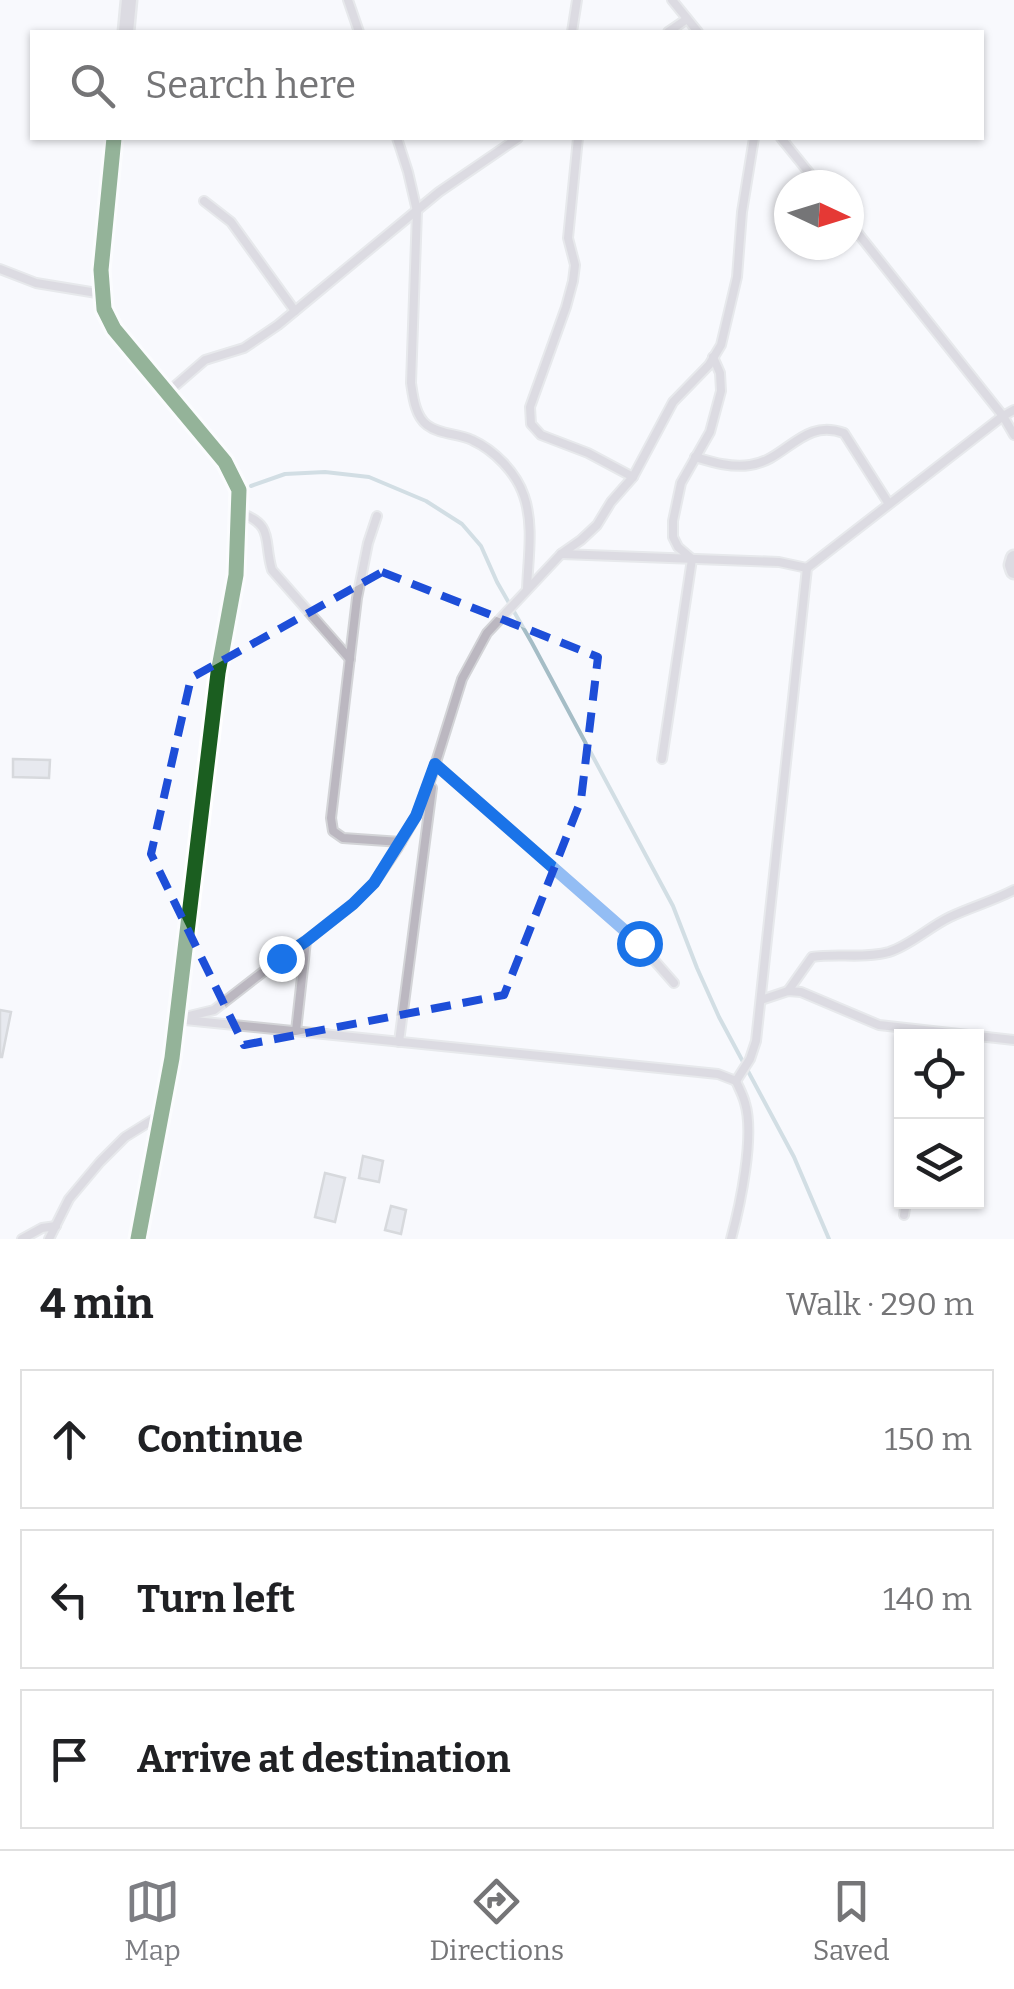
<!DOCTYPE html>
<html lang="en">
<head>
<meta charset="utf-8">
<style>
	:root { --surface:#fff; --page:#f2f2f2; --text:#202124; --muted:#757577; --line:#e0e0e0; --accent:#7d7e83 }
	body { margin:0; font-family:Bitter,serif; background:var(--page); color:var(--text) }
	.controls { position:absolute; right:30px; bottom:30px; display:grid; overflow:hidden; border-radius:0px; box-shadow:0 2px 8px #0004 }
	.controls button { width:90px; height:90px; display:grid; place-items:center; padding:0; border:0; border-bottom:2px solid var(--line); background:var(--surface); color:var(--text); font:50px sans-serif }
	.compass { position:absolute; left:774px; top:170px; width:90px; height:90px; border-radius:50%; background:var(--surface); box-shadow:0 2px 8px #0004; rotate:94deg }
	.stop { position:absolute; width:30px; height:30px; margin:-22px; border:8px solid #1a73e8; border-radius:50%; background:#fff }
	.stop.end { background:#1a73e8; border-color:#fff; box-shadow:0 2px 10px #0008 }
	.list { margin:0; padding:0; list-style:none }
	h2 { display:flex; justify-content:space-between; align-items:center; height:130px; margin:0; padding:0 40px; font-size:42px }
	h2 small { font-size:32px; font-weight:400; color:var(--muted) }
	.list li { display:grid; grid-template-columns:65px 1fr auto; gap:30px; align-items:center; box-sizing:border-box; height:140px; margin:0 20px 20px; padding:0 20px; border:2px solid var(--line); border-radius:0px }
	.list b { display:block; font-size:38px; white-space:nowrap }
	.list em { font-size:32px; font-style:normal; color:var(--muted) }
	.icon { flex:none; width:55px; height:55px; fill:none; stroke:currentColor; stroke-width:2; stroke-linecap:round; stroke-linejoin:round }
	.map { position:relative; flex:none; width:1014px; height:1239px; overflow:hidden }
	.search { position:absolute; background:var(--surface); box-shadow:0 2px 8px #0004; left:30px; right:30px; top:30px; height:110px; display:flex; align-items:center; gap:25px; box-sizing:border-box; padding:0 35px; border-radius:0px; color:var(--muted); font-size:38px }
	.sheet { height:610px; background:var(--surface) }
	nav { display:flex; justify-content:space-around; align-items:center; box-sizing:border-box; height:140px; border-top:2px solid var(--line); background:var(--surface); font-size:28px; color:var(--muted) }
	nav a { display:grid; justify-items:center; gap:5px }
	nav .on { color:var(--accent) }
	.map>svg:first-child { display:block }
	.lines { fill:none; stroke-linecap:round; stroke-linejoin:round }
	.stream { stroke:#a5bdc6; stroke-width:4 }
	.building { fill:#d2d6dd; stroke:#afb1b5; stroke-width:2.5 }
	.service-casing { stroke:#d3d4d7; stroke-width:12 }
	.minor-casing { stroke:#d3d4d7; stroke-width:19 }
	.service { stroke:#bbb7c0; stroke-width:8 }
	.minor { stroke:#bbb7c0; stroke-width:14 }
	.cycleway-casing { stroke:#fff; stroke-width:21 }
	.cycleway { stroke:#1b5e20; stroke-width:15 }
	.route { stroke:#1a73e8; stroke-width:12 }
	.marked { fill:none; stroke:#1d4ed8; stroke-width:8; stroke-dasharray:20 12; stroke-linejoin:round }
</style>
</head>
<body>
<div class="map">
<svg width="1014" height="1239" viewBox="0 0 1014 1239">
	<rect width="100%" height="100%" fill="#f8f9fd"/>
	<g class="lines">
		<path class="stream" d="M251,486L285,474L325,472L369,477L426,501L462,524L481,546L497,582L532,643L673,906L697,968L719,1017L794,1157L829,1239"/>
	</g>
	<g class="building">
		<path d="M13,759L50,760L49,778L13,777Z"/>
		<path d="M0,1010L11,1012L2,1057H0Z"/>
		<path d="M363,1156L383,1161L379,1182L359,1178Z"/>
		<path d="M325,1173L345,1178L335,1222L315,1217Z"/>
		<path d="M391,1206L406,1210L401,1234L385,1230Z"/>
	</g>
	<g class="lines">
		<defs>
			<g id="service">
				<path d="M348,0L359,32"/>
				<path d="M672,0L698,32"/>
				<path d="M572,32L577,0"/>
				<path d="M668,32L687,19"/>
				<path d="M397,138L408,172L417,211L411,383C413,396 415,416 427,425C440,435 458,433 472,440C494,450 516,472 524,496C534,525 528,559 527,589"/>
				<path d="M578,138L568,238L575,265L573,281L566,307L530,407L531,424L541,435L588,453L633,477"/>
				<path d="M781,138L819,185"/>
				<path d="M204,201L231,222L295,311"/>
				<path d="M849,222L1003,416L1014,435"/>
				<path d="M0,269L36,283L103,294"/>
				<path d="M168,392L205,360L244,348L278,325L439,192L518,138"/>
				<path d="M695,457C712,462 731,468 750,465C787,460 802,418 844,433L889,504"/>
				<path d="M240,513C275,525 263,541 272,570L350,659"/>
				<path d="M377,516L368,543L357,598L331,818L333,831L343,838L401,842"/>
				<path d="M561,554L779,562L807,568"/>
				<path d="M662,759L692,559L678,547L673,537V521L681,483L710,432L721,391L720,373L713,357"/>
				<path d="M435,764L639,943L674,983"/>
				<path d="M788,991L812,957C837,953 864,959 889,952C911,945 929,927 950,917C971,907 993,901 1014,890"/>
				<path d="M761,1000L788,991L801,992L879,1025L1014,1040"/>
				<path d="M177,1019L214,1010L281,958L306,941L353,904L374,883L397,849L416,816L427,791L462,679L487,633L561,554L581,540L597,525L611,502L633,477L673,402L709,365L721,345L737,277L742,212L754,138"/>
				<path d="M185,1020L718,1074L736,1081"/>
				<path d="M296,1031L306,941"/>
				<path d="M399,1042L432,788"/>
				<path d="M736,1081L750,1059L756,1041L807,568L1003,416L1014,410"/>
				<path d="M904,1215L906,1202"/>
				<path d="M22,1239L42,1228L56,1226"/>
				<path d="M49,1239L69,1199L100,1162L125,1137L162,1114"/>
				<path d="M731,1239C740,1206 755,1136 745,1103C743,1095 739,1088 736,1081"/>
			</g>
			<g id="minor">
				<path d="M126,32L129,0"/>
				<path d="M114,138L101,270L104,309L114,329L225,462L239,490L236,575L218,673L172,1058L138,1239"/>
				<path d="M1014,558L1012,565L1014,571"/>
			</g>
		</defs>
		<use href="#service" class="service-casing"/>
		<use href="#minor" class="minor-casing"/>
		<use href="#service" class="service"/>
		<use href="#minor" class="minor"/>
		<defs>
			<path id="cycleway" d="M114,138L101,270L104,309L114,329L225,462L239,490L236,575L218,673L172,1058L138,1239"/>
		</defs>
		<use href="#cycleway" class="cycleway-casing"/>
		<use href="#cycleway" class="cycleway"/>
	</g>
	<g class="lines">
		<path class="route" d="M281,958L306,941L353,904L374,883L416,816L435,764L639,943"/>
	</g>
	<path d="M0 0H1014V1239H0ZM382,572L598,657L581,800L504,995L244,1045L151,854L191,678Z" fill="#f8f9fd" fill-opacity=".55" fill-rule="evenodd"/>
	<path class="marked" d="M382,572L598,657L581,800L504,995L244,1045L151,854L191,678Z"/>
</svg>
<div class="controls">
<button><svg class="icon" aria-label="locate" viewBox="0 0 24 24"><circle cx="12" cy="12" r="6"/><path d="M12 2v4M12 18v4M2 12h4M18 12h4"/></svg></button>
<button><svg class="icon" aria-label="layers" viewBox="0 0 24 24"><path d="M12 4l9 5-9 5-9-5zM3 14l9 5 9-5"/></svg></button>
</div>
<svg class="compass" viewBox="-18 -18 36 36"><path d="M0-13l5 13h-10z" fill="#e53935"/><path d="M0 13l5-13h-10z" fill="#757577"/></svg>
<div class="stop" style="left:639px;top:943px"></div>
<div class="stop end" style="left:281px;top:958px"></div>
<div class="search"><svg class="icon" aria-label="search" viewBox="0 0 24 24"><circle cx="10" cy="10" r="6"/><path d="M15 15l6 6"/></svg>Search here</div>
</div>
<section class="sheet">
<h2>4 min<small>Walk · 290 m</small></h2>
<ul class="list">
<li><svg class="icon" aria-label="ahead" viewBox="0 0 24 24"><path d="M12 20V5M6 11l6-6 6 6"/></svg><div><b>Continue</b></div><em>150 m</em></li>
<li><svg class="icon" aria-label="left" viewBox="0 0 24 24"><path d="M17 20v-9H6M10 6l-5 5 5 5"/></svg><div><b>Turn left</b></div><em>140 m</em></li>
<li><svg class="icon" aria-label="arrive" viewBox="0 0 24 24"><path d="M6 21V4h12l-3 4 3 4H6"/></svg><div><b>Arrive at destination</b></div></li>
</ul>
</section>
<nav>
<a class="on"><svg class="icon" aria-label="map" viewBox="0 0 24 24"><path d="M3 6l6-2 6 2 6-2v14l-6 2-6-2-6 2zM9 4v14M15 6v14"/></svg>Map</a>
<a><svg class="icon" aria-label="directions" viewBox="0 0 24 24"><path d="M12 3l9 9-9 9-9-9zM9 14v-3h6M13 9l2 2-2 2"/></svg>Directions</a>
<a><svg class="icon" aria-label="saved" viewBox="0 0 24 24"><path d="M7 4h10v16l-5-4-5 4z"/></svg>Saved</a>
</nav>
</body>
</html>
